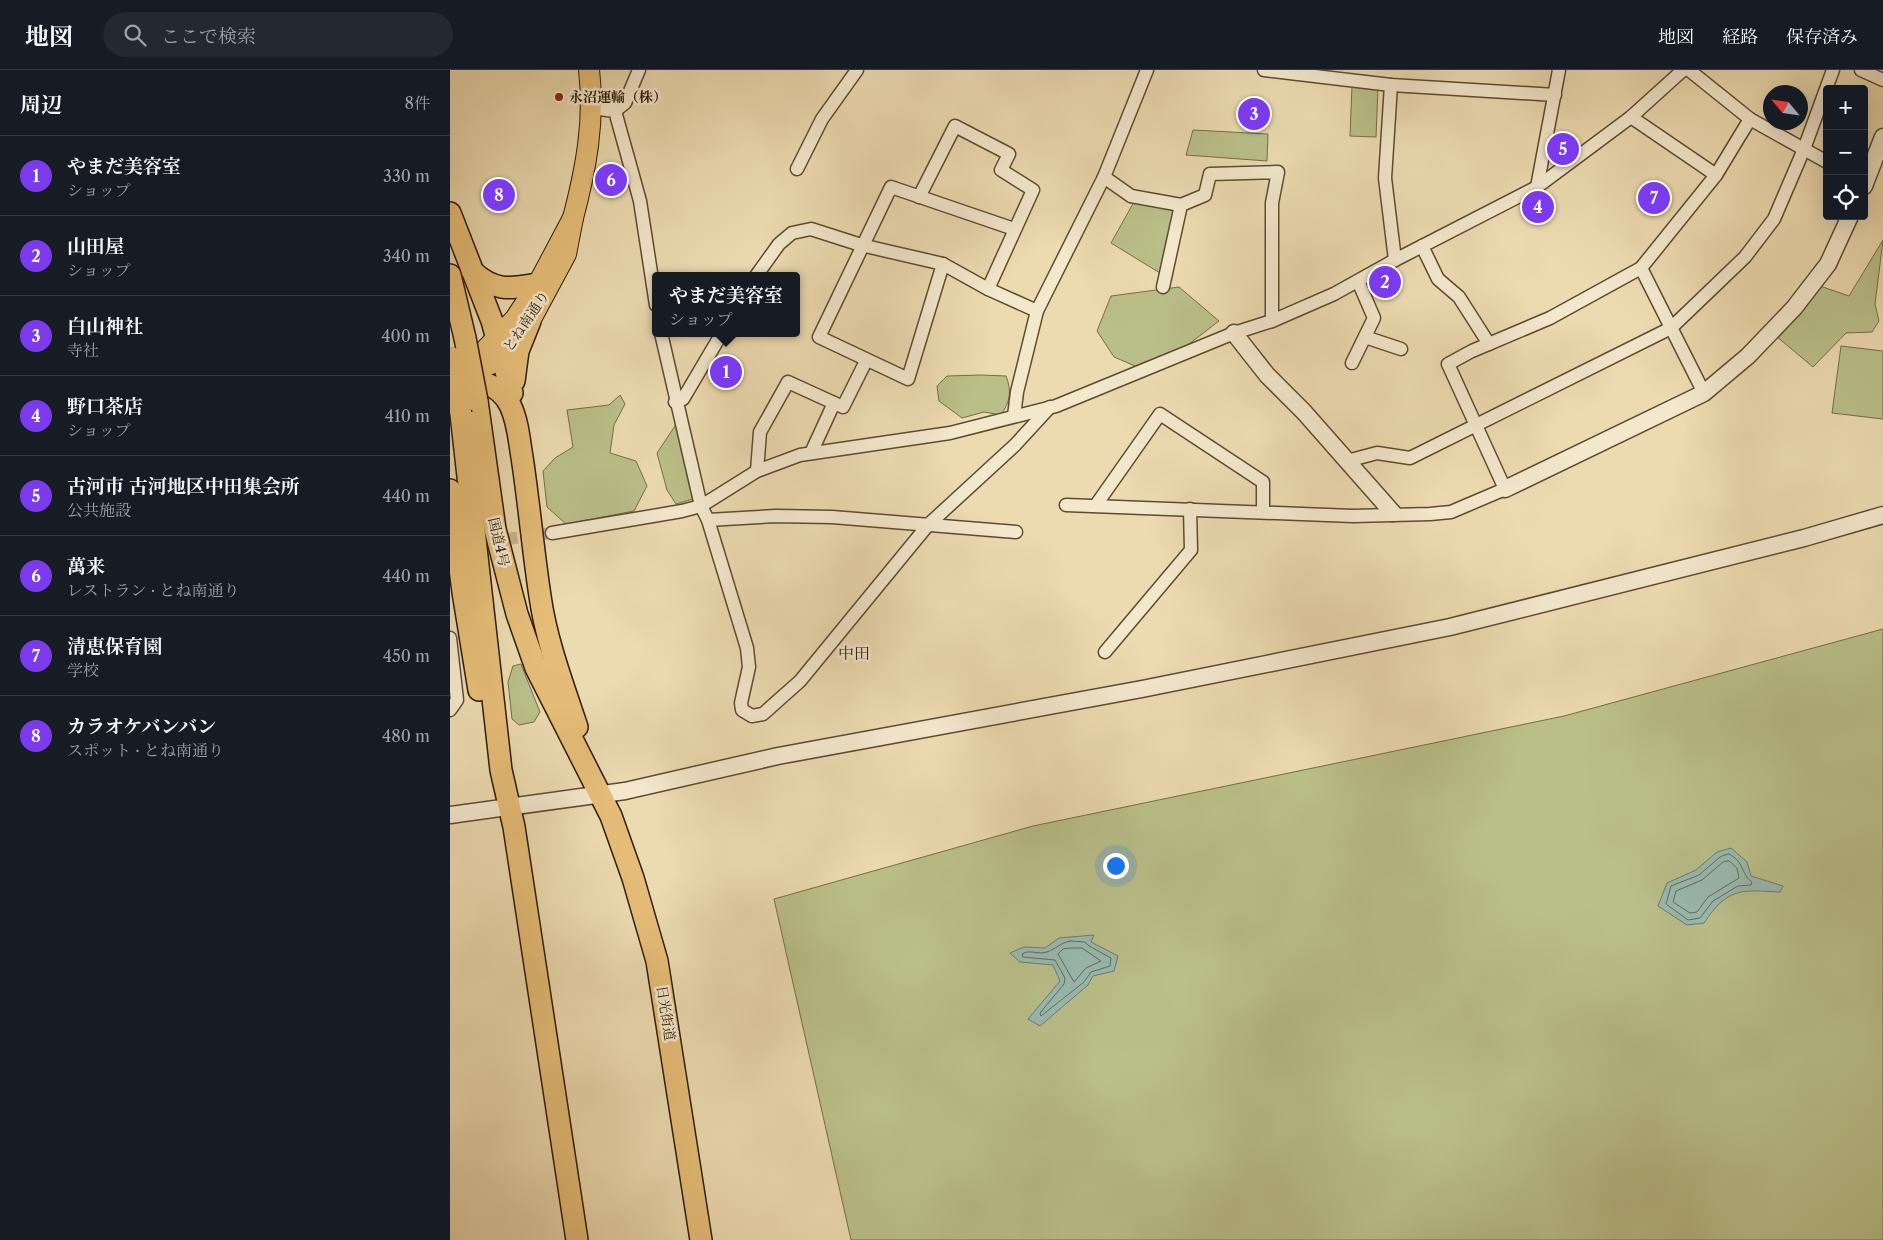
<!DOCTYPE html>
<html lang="ja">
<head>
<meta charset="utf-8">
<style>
	:root { --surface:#171b24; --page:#242831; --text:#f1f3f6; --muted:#9ea1a6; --line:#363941; --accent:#7c3aed }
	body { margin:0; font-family:"Libre Caslon Text","Noto Serif JP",serif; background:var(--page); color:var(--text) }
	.controls { position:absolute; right:15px; top:15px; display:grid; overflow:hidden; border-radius:5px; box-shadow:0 5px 20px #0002 }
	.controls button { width:45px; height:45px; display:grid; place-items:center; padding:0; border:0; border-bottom:1px solid var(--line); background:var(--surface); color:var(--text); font:25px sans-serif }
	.compass { position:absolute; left:1313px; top:15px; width:45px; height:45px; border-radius:50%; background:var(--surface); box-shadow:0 5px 20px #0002; rotate:299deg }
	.you { position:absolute; left:665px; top:795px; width:18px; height:18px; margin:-12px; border:4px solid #fff; border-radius:50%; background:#1a73e8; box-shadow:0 0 0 8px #1a73e833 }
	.badge { display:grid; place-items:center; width:32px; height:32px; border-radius:50%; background:var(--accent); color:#fff; font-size:16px; font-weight:700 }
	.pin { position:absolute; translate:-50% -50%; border:2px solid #fff; box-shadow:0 1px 5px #0006 }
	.popup { position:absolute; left:202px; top:202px; width:148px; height:65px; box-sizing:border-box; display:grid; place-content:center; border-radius:5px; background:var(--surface); filter:drop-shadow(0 1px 4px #0005); font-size:16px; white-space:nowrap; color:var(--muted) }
	.popup b { font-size:19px; color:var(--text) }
	.popup::after { content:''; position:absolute; left:50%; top:100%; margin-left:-10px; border:10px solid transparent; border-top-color:var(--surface) }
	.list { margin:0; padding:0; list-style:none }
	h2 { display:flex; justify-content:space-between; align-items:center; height:65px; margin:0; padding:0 20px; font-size:21px }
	h2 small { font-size:16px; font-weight:400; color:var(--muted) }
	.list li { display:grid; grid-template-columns:32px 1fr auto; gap:15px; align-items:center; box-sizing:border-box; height:80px; padding:0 20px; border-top:1px solid var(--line) }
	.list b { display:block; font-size:19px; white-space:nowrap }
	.list p { margin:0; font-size:16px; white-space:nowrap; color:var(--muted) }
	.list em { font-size:16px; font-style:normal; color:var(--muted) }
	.icon { flex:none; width:28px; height:28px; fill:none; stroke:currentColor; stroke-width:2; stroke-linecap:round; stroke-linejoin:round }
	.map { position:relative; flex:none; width:1433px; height:1170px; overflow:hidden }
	header { display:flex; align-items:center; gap:30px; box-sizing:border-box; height:70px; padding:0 25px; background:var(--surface); border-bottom:1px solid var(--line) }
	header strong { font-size:24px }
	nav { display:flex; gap:28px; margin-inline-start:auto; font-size:18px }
	.search { width:350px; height:45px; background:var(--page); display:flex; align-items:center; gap:12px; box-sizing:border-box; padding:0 18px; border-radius:28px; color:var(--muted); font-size:19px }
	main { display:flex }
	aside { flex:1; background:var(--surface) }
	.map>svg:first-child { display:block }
	.green { fill:#babf8a; stroke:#746e48 }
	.water { fill:#99bab1; stroke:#6e7b6d }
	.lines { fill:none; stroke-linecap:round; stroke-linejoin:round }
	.shore { stroke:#636b5c; stroke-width:1 }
	.minor-tunnel { stroke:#c6b48e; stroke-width:12; stroke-dasharray:12 6; stroke-linecap:butt }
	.minor-casing { stroke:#5d4c31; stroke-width:15 }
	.tertiary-casing { stroke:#5d4c31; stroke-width:19 }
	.primary-casing { stroke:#2d1c07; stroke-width:22 }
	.trunk-casing { stroke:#2d1c07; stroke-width:24 }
	.minor { stroke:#f3e7cc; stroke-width:12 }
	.tertiary { stroke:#f3e7cc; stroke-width:16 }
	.primary { stroke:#e6bd78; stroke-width:20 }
	.trunk { stroke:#e6bd78; stroke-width:21 }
	.trunk-bridge-casing { stroke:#2d1c07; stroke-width:24; stroke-linecap:butt }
	.trunk-bridge { stroke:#e6bd78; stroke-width:21 }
	.poi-dot { fill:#8f2418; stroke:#f3e7cc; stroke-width:2 }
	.labels { text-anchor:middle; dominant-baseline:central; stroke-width:5; stroke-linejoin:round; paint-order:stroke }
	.poi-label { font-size:14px; font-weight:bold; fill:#2d1c07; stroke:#f3e7cc; text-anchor:start }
	.street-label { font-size:14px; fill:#2d1c07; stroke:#f3e7cc }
	.quarter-label { font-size:16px; fill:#2d1c07; stroke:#f3e7cc }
</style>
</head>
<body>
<header>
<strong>地図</strong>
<div class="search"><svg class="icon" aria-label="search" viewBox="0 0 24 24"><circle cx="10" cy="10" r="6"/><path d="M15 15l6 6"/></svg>ここで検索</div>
<nav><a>地図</a><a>経路</a><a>保存済み</a></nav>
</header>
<main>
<aside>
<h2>周辺<small>8件</small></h2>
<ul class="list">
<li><span class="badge">1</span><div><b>やまだ美容室</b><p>ショップ</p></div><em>330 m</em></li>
<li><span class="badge">2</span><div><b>山田屋</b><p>ショップ</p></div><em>340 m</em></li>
<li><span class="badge">3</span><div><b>白山神社</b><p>寺社</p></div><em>400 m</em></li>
<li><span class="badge">4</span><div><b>野口茶店</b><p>ショップ</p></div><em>410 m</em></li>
<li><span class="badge">5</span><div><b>古河市 古河地区中田集会所</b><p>公共施設</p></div><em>440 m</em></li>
<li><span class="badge">6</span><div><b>萬来</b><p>レストラン · とね南通り</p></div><em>440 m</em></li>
<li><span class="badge">7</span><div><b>清恵保育園</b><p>学校</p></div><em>450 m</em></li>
<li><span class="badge">8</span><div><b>カラオケバンバン</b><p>スポット · とね南通り</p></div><em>480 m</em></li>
</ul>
</aside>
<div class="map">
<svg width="1433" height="1170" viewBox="0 0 1433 1170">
	<rect width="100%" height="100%" fill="#ecdab0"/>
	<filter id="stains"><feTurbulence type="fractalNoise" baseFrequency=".004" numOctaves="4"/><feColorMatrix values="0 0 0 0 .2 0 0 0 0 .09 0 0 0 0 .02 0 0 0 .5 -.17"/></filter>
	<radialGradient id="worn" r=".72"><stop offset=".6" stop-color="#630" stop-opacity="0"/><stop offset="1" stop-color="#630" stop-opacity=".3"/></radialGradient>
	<g class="green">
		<path d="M902,16L928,17L926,67L900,66Z"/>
		<path d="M743,60L818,64L817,91L736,85Z"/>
		<path d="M685,130L726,139L710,203L661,173Z"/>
		<path d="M1433,170L1425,234L1429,251L1422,262L1396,263L1363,297L1326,266L1370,216L1399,226Z"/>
		<path d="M729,217L769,251L735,277L685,296L664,287L647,261L661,226Z"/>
		<path d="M1391,276L1433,281V349L1382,343Z"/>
		<path d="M531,305L556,306C562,321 560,332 551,345L534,342L512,348L489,331L487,316L497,306Z"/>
		<path d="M170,325L175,334L164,355L160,383L186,391L197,416L184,441L116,454L97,437L93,401L105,388L123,377L117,340L159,335Z"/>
		<path d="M227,353L236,389L243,429L226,434L217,420L207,383Z"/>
		<path d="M1433,559V1170H401L324,829L583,756L1114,646Z"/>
		<path d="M71,594L90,642L84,652L69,655L62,649L58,612L63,596Z"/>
	</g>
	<g class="water">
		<path d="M1281,778L1297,792L1301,806L1333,816L1330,822C1291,820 1278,817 1254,853L1237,855L1208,836L1217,813L1246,800L1267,782Z"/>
		<path d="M644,865L641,872L668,886L664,901L643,906L638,915L590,956L578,949L610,911L603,895L570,892L560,883L574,877L595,878L609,868Z"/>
	</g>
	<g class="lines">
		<g class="shore">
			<path d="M1279,784C1295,792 1291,805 1302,812L1301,815L1288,816L1263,831L1250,848L1238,850L1216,834L1221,816L1249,805L1270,787Z"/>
			<path d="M1279,791L1287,798L1289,808L1258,827L1247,842L1240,843L1223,832L1226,821L1252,810L1273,792Z"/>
			<path d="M620,871L635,872L639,876L661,888L660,896L641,902L634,912L591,946L590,943L614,914L615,908L605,890L573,887L572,884C579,879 589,885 597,882C606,879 610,873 620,871Z"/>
			<path d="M621,878H632L651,891L636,898L624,912L608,884L613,879Z"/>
		</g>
		<path class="minor-tunnel" d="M20,474L102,463"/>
		<defs>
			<g id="minor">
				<path d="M814,0L941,15L1105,25"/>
				<path d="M1239,0L1300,49L1377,92"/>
				<path d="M1411,0L1433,10"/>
				<path d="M941,15L935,108L945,190"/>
				<path d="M141,38L165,41L190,131L206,235"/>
				<path d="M165,41L175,33L189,0"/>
				<path d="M1181,47L1266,105"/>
				<path d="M347,99L372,49L407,0"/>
				<path d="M654,107L681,126L731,135"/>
				<path d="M1087,117L1109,0"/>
				<path d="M469,127L505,56L559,84L551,100L583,120L538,219"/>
				<path d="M972,176L988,209L1009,227L1039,274"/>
				<path d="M493,194L458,309L369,267L441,117L564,159"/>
				<path d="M1191,198L1254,323"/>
				<path d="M306,206L329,174L342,163L361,159L411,175L493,194L538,219L587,241"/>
				<path d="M713,217L731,135L755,125L760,104L828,102L822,133V251"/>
				<path d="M211,263L251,436L258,450L297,578L299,597L291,633L292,640L302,646L313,644L350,611L478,455L565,375L600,337"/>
				<path d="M915,267L951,279"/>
				<path d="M902,293L924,248L908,211"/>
				<path d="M225,332L233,329L272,263"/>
				<path d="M384,333L393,337L416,291"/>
				<path d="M564,346L567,322L587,241L654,107L697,0"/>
				<path d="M897,391L927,383L960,388L1221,258L1295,187L1324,149L1354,79L1383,0"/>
				<path d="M307,401L310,362L338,312L384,333L361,383"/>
				<path d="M616,435L903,446L980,444L1001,442L1055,419L998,294L1022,281L1100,248L1191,198L1266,105L1300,49"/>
				<path d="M646,435L710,344L813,412V441"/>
				<path d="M258,450L326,446L382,447L566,462"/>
				<path d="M102,463L232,441L251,436L307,401L350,385L500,363L606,336L784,263L822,251L884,224L945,190L1087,117L1181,47L1233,0"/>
				<path d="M0,568L7,630L0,640"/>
				<path d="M655,582L741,480L740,439"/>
			</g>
			<g id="tertiary">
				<path d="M1414,116L1433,67"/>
				<path d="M784,263L817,305L854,342L943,443"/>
				<path d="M1055,419L1254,323L1298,286L1344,238L1378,194L1400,146"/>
				<path d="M0,745L175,721L328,686L692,619L1000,557L1354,468L1433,445"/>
			</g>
			<g id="primary">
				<path d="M123,148C136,99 145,51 139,0"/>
				<path d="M12,304L65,249L88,214L123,148L116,184L80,251L69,263"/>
			</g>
			<g id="trunk">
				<path d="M0,143L42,251L62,323"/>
				<path d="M22,201C45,222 59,219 88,214"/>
				<path d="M0,205L15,268"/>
				<path d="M3,299C21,300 38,297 53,287"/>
				<path d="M64,311L68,281L80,251"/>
				<path d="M6,315C26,305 51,316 60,335C68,351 69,370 72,387C79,433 83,480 90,526C96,570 113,615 127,657"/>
				<path d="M27,331L45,459L67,544L86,598L161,746L183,808L207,891L251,1170"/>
				<path d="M11,344L51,700L64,757L127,1170"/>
				<path d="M0,420L13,522L29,620"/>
			</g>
		</defs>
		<use href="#minor" class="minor-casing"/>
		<use href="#tertiary" class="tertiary-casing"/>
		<use href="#primary" class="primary-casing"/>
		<use href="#trunk" class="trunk-casing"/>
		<use href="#minor" class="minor"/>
		<use href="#tertiary" class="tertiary"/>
		<use href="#primary" class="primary"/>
		<use href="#trunk" class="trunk"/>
		<defs>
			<g id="trunk-bridge">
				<path d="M15,268L27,331"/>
				<path d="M0,287L11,344"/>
			</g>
		</defs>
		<use href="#trunk-bridge" class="trunk-bridge-casing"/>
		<use href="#trunk-bridge" class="trunk-bridge"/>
	</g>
	<circle class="poi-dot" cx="109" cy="27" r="5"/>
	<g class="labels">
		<g class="poi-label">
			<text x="119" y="27">永沼運輸（株）</text>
		</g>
		<g class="street-label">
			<text transform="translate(76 251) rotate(-56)">とね南通り</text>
			<text transform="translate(49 472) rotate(77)">国道4号</text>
			<text transform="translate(216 943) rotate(81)">日光街道</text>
		</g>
		<g class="quarter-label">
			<text x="404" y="583">中田</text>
		</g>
	</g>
	<rect width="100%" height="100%" filter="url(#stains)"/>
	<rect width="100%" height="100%" fill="url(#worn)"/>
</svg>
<div class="controls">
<button>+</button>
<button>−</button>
<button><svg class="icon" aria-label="locate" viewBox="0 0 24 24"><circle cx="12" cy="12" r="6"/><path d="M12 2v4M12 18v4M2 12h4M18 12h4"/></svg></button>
</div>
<svg class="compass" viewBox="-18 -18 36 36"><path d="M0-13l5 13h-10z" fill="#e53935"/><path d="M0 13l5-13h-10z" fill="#9ea1a6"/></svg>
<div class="you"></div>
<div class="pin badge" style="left:276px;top:302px">1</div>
<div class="popup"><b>やまだ美容室</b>ショップ</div>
<div class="pin badge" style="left:935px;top:212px">2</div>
<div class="pin badge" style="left:804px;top:44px">3</div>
<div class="pin badge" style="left:1088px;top:137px">4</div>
<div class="pin badge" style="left:1113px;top:79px">5</div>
<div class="pin badge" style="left:161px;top:110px">6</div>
<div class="pin badge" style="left:1204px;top:128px">7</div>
<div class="pin badge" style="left:49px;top:125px">8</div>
</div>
</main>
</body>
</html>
